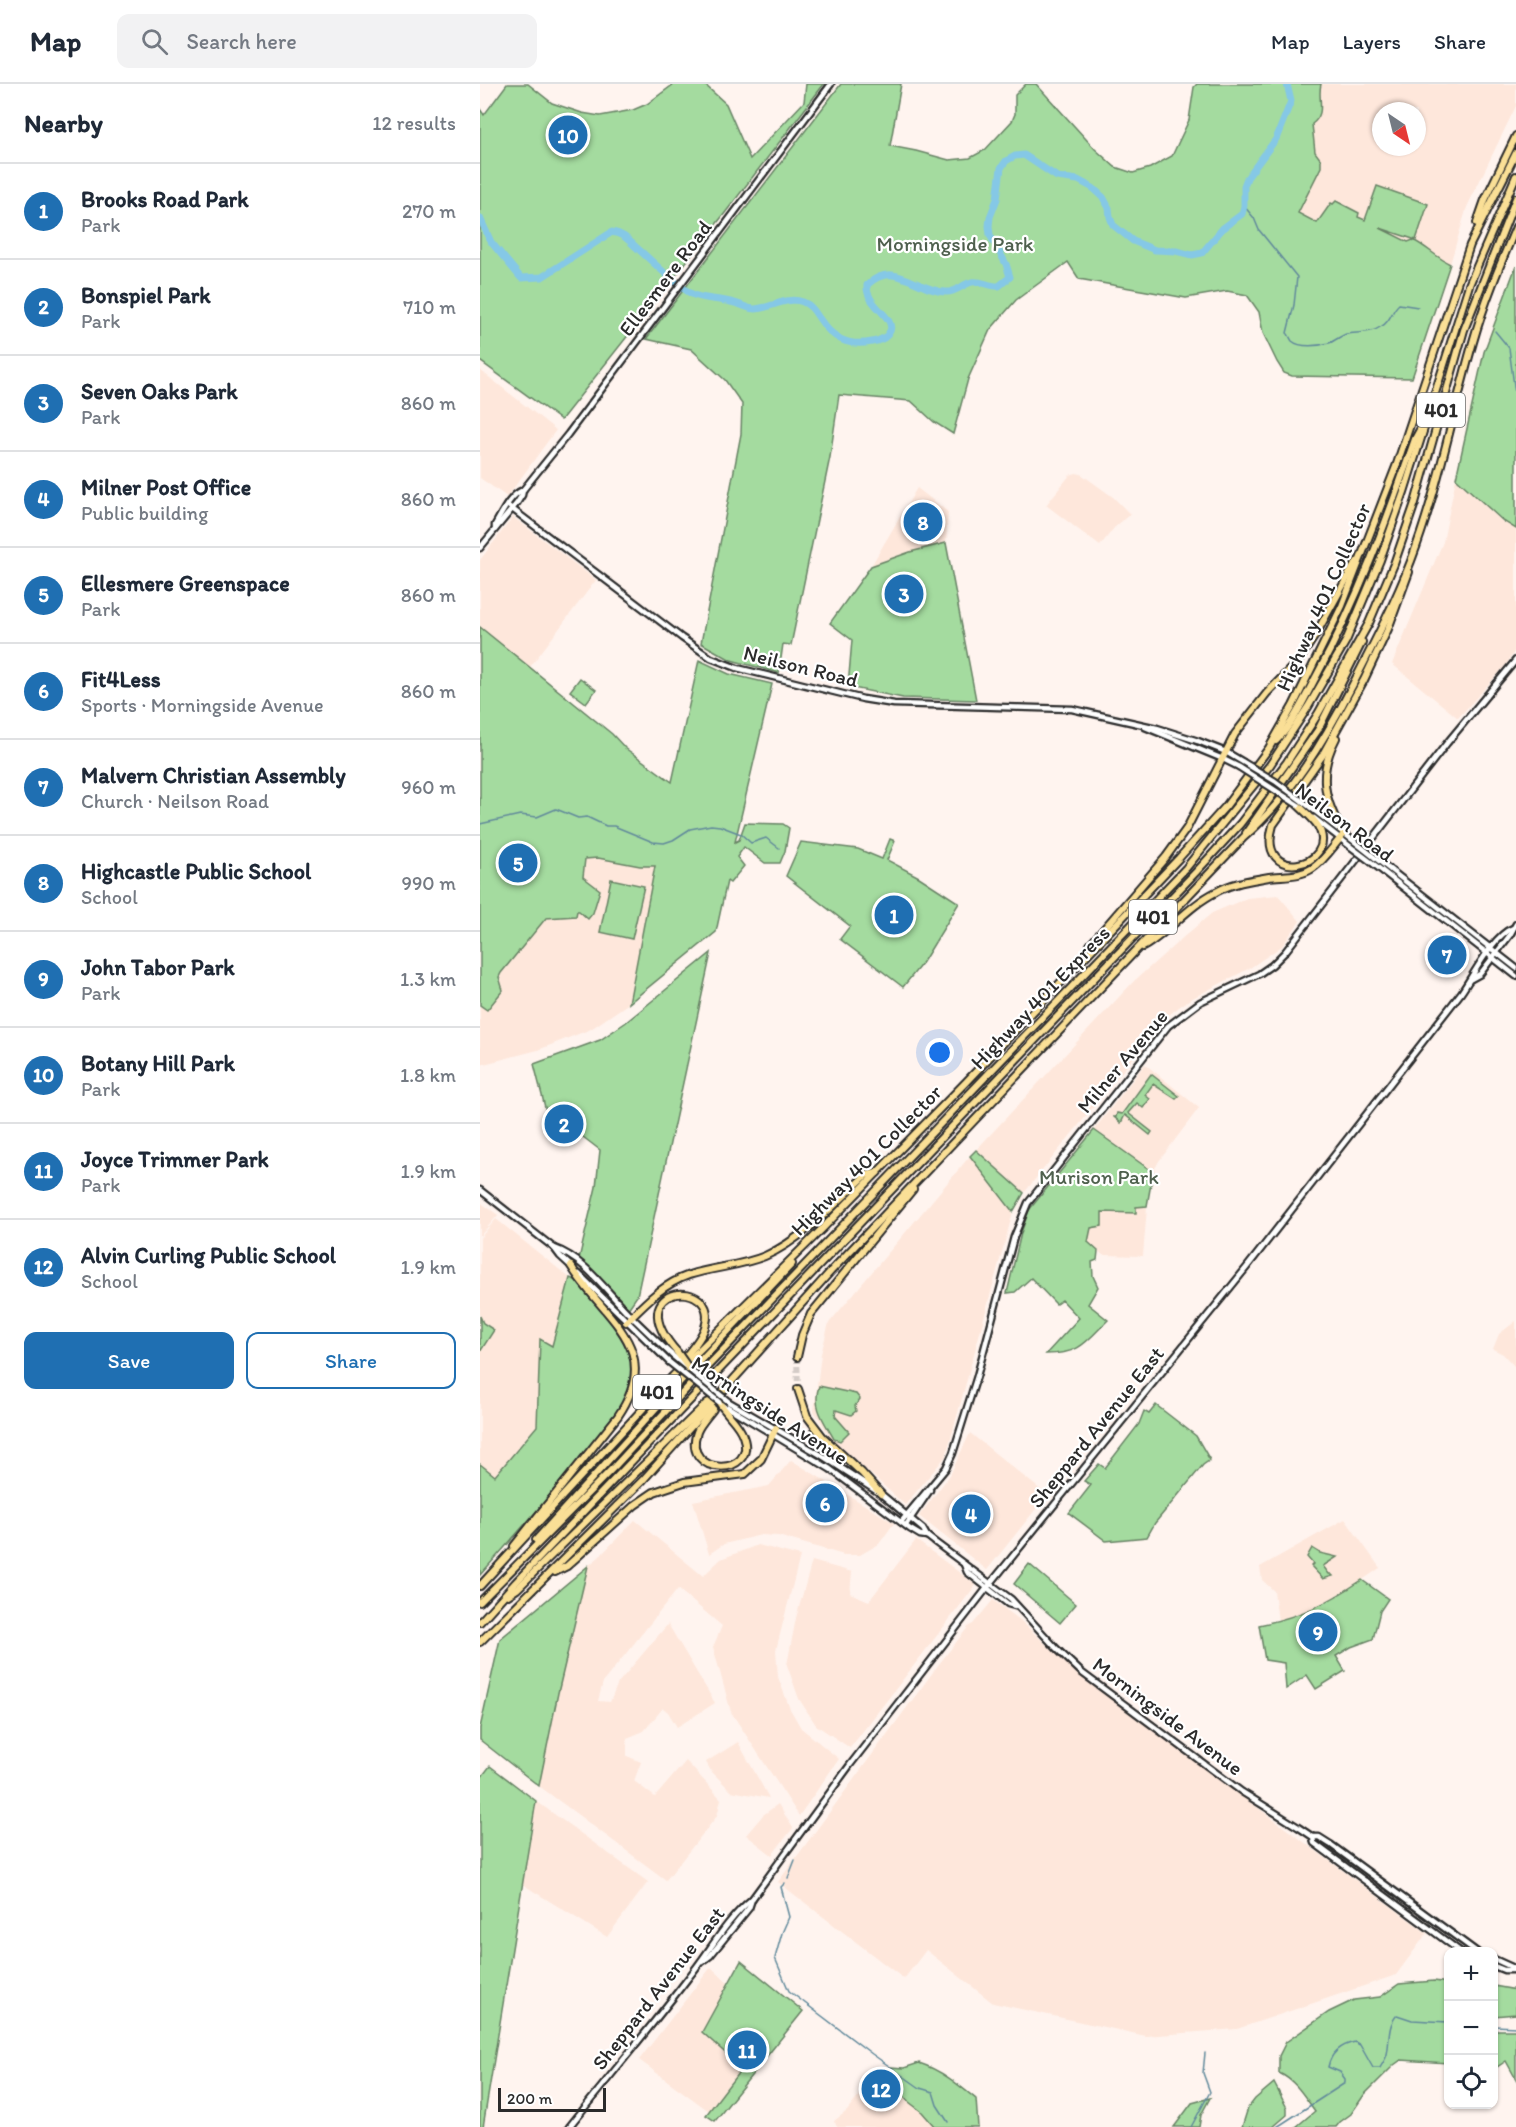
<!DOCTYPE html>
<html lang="en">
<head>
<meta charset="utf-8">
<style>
	:root { --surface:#fff; --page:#f2f2f3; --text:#1f2937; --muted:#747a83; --line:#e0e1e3; --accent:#1f6fb2 }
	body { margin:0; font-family:Itim,sans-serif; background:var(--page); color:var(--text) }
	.controls { position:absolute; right:18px; bottom:18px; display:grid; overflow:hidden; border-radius:12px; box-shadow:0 2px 4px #0004 }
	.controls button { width:54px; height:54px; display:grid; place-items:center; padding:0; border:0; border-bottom:2px solid var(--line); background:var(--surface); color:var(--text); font:30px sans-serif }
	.compass { position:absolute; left:892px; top:18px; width:54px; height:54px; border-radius:50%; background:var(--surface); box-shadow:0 2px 4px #0004; rotate:145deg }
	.scale { position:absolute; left:18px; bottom:15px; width:108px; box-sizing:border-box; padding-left:6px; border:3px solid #2b2b2b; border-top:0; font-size:16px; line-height:21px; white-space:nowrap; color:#2b2b2b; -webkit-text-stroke:4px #fff; paint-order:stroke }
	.you { position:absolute; left:460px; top:969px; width:21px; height:21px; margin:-15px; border:4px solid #fff; border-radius:50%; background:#1a73e8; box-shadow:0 0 0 9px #1a73e833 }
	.badge { display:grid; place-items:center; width:39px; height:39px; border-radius:50%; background:var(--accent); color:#fff; font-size:20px; font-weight:700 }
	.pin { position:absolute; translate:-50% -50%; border:3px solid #fff; box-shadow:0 2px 6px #0006 }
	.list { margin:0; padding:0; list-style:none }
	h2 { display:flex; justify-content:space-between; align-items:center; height:78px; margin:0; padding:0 24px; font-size:26px }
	h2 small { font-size:20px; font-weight:400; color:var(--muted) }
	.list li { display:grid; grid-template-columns:39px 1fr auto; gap:18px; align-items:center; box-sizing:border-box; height:96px; padding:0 24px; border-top:2px solid var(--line) }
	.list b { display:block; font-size:22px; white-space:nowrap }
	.list p { margin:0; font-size:20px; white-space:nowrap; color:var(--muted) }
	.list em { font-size:20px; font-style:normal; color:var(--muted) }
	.actions { display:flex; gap:12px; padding:18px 24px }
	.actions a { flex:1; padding:14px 0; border:2px solid var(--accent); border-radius:12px; text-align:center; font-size:21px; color:var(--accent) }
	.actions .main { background:var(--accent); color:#fff }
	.icon { flex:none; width:33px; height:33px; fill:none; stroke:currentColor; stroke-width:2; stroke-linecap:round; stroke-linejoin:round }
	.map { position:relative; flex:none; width:1036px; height:2043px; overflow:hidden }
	header { display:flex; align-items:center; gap:36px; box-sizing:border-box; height:84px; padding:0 30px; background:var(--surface); border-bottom:2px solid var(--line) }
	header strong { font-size:28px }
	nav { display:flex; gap:33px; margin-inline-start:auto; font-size:21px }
	.search { width:420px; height:54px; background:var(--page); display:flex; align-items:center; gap:15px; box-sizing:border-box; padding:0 21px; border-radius:12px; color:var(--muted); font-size:22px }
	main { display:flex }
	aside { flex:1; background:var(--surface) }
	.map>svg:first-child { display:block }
	.built { fill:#fee7db; fill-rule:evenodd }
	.green { fill:#a4db9f; stroke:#688365; stroke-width:1.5 }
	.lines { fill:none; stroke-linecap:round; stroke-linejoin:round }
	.stream { stroke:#61899b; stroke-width:1.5 }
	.river { stroke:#85c8e6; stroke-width:7 }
	.motorway-tunnel { stroke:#d5ccc8; stroke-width:6; stroke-dasharray:6 3; stroke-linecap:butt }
	.secondary-casing { stroke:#2b2b2b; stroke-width:9 }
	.motorway-casing { stroke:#2b2b2b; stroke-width:10 }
	.secondary { stroke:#fff; stroke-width:4.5 }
	.motorway { stroke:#fadf96; stroke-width:6 }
	.secondary-bridge-casing { stroke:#2b2b2b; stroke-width:9; stroke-linecap:butt }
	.motorway-bridge-casing { stroke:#2b2b2b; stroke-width:10; stroke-linecap:butt }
	.secondary-bridge { stroke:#fff; stroke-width:4.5 }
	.motorway-bridge { stroke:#fadf96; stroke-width:6 }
	.labels { text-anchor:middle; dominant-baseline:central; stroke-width:4.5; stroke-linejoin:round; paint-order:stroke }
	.shield { fill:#fff; stroke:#6b6b6b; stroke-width:1.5 }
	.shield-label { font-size:20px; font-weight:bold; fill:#2b2b2b }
	.park-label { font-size:21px; fill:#4f604e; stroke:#fff }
	.street-label { font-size:21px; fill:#2b2b2b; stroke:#fff }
</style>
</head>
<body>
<header>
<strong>Map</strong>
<div class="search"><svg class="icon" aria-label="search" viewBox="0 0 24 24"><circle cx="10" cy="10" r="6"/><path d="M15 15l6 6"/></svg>Search here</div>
<nav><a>Map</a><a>Layers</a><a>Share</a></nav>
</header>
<main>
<aside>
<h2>Nearby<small>12 results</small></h2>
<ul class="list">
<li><span class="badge">1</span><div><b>Brooks Road Park</b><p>Park</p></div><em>270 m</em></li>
<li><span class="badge">2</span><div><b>Bonspiel Park</b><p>Park</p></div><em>710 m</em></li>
<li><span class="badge">3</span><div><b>Seven Oaks Park</b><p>Park</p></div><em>860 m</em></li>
<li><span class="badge">4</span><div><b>Milner Post Office</b><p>Public building</p></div><em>860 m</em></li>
<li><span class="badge">5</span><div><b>Ellesmere Greenspace</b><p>Park</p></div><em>860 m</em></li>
<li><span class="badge">6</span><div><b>Fit4Less</b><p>Sports · Morningside Avenue</p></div><em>860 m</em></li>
<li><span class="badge">7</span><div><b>Malvern Christian Assembly</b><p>Church · Neilson Road</p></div><em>960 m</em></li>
<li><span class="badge">8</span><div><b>Highcastle Public School</b><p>School</p></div><em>990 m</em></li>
<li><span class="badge">9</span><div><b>John Tabor Park</b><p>Park</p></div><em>1.3 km</em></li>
<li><span class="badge">10</span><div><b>Botany Hill Park</b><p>Park</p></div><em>1.8 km</em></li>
<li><span class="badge">11</span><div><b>Joyce Trimmer Park</b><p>Park</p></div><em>1.9 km</em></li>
<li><span class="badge">12</span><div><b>Alvin Curling Public School</b><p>School</p></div><em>1.9 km</em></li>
</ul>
<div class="actions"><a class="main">Save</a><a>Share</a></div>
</aside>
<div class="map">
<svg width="1036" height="2043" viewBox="0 0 1036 2043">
	<rect width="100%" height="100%" fill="#fff4ef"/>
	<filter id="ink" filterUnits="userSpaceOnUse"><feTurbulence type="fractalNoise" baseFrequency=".0167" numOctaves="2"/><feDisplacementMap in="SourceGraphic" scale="12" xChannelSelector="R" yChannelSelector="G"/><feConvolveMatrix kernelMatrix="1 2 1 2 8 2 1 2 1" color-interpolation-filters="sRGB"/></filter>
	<g filter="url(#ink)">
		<g class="built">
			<path d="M841,0H1036V22L987,123L970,180L851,119L836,142L808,124L831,26ZM901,27H937V63H901Z"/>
			<path d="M0,286L76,346L27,413L0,394Z"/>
			<path d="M596,389L601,390L633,413L650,430L634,444L620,462L566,421L590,391Z"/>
			<path d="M976,394L1022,437L1036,445V565L1026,581L978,634L912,580L963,458Z"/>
			<path d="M437,404L468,428L466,459L430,468L391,482Z"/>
			<path d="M33,433L116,496L50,583L0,543V476Z"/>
			<path d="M106,772L175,782L149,919L111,945L58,966L0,981V921L7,925L19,891L66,834Z"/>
			<path d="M798,811L820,837L802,862L770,884L707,917L686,933L544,1109L496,1066L654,897L707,850L732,829L767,814Z"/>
			<path d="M665,980L719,1024L679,1077L673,1088L614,1046Z"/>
			<path d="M490,1072L533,1128L466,1372L425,1421L351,1354L334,1327L341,1270L349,1239Z"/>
			<path d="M0,1118L18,1131L0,1152Z"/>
			<path d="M656,1123H667L663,1172L623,1171L608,1158L611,1143L622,1128L655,1129Z"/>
			<path d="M16,1135L90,1194L72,1262L60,1256L57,1342L15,1392L0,1380V1268L14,1246L3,1239L0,1232V1154Z"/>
			<path d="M1036,1237V1284L1023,1270L1013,1265L1019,1250Z"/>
			<path d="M490,1349L567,1411L507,1486L439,1432L470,1391Z"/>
			<path d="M311,1376L414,1439L399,1460L380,1471H364L298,1452L281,1451L244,1460L229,1470L213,1417L289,1402Z"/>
			<path d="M865,1435L900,1484L850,1518L798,1537L794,1507L782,1496L780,1483Z"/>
			<path d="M155,1436L223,1492L241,1475L278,1461L320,1472L296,1566L298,1593L310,1625L321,1644L359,1675L319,1732L251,1628L233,1563L242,1542L198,1505L123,1598L118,1617L130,1618L138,1599L188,1540L235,1619L197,1643L188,1628L183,1624L164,1647L147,1654V1672L161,1678L154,1697L175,1713L206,1677L241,1715L237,1732L186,1796L59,1702L78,1609L108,1482L119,1473Z"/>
			<path d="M436,1456L496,1501L370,1664L336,1641L319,1615L307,1581L316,1534L332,1477L372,1488L370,1509L389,1517Z"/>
			<path d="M513,1516L540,1536L601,1593L947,1849L916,1891L757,1945L666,1952L513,1919L446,1866L424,1895L298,1798L459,1580L489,1542L493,1540Z"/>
			<path d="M258,1658L289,1714L251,1707L231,1687L226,1678Z"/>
			<path d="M56,1717L168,1798L127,1853L42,1800Z"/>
			<path d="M298,1720L313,1744L292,1771L266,1751L283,1731Z"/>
			<path d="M231,1883L249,1900L222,1948L262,1984L229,2027L159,1976Z"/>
			<path d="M399,1987L439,2024L455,2043H358L354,2037L367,2027Z"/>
		</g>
		<g class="green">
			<path d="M27,0H48L72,19L102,29L120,32L153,26L167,20L194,0H224L246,20L270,75L324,18L326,0H344L245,129L81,336L0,277V25L4,31Z"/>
			<path d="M361,0H421L410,62L436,67L469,76L490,74L505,66L532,37L535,30V11L546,0H556L615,65L635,83L653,89L670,84L692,72L709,36L714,3L717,0H841C837,15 847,29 832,40L835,68L841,76V83L818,129L837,139L851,119L853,120L856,117L879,129L878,133L885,136L897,102L948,120L936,156L900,144L928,158L933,156C947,163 956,173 970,180L932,294L812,292L804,289L797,278L783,249L779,228L767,211L747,207L706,214L599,195L588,178L536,216L510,246L488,295L473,350L454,338L431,317L359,311L350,373L311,561L303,560L299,589L251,576L221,559L261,350L262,320L245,296L211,265L166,255Z"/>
			<path d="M1036,182V445L1023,437L976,394L1004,268Z"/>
			<path d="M466,459L496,616L423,614L368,603L372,556L350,539L391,482L430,468Z"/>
			<path d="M0,543L132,650L145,664L192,698L219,576L249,590L292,600L255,758L259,756L265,739L303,740L309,744L305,767L300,779H285L264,763L257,773L264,782L250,799L247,797L236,848L149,919L175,782H160L118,774L105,775L103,793L120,806L113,829L108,835L99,827H97L96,832L66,834L21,889L19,893L23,906L7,926L0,921Z"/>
			<path d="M100,594L116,606L106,619L90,607Z"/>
			<path d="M410,755L415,757L407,776L439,793L479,819L443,878L423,903L360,855L370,842L306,792L321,758L378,765L402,775Z"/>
			<path d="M131,795L164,802L152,855L120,848Z"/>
			<path d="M231,869L157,1212L148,1225L99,1175L116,1103L120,1066L90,1043L80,1055L70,1043L54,980L120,956L145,939Z"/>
			<path d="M671,990L699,1012L696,1015L673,1000L665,1011L670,1015L663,1024L657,1019L648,1029L672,1048L670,1051L645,1031L641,1039L634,1033H636L637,1029L642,1030Z"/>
			<path d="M614,1046L673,1088L667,1122L656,1123V1129L622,1128V1142L611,1144L608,1158L618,1167L617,1176L612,1178L613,1192L618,1203L608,1220L628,1236C605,1259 600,1270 566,1270L599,1234L582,1216L576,1220L551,1194L535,1208L527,1209L541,1149L549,1126Z"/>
			<path d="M496,1066L544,1109L533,1128L490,1072Z"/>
			<path d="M90,1194C107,1199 117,1219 127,1233C140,1249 154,1269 152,1291C149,1323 121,1349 102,1372C70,1413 35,1452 0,1491V1380L15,1392L57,1342L60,1255L72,1262Z"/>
			<path d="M0,1232L3,1239L14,1246L0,1268Z"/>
			<path d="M339,1302L376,1310L380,1315L375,1322L376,1327L371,1331L356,1326L355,1332L369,1348L360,1357L354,1355C344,1337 332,1323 339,1302Z"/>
			<path d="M676,1321L716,1352L730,1376L723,1381L675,1439L667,1453L626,1457L589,1429L611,1401L604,1397L619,1380L625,1384L659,1340L664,1327L669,1330Z"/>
			<path d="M832,1464L840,1469L857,1473L843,1482L849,1490H851L853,1492L843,1495L831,1482L833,1480L827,1473Z"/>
			<path d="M549,1480L596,1520L580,1539L534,1500Z"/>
			<path d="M108,1482L78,1609L59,1702L0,1656V1644L20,1555Z"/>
			<path d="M882,1496L908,1515L900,1527L893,1555L871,1563L856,1572L865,1587L836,1605L827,1591L806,1605L804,1579L785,1576L779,1541C822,1532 846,1520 882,1496Z"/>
			<path d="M10,1682L56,1717L3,2043H0V1695Z"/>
			<path d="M261,1877L323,1927L235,2037L226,2031L262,1984L222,1948Z"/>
			<path d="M954,1897L968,1899V1979L921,1976L914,1981L884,2011L871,2030L860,2038L856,2043H816L835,2027C824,2012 816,1997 799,1989V1972L806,1958L849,1928L874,1916L900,1913L919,1900Z"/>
			<path d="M1014,1902L1036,1906V1930L1014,1932Z"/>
			<path d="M1014,1946H1036V1995L1026,1977L1014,1985Z"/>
			<path d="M439,1979C461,1986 479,2001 496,2015L498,2043H455L442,2028L429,2018L407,1991L411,1983L424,1984Z"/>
			<path d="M794,1999L807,2024V2031L793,2043H762L768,2024L775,2015Z"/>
			<path d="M730,2014L721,2031L719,2043H694L712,2019Z"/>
		</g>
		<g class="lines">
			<g class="stream">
				<path d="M764,122L774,134L779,146L817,193L814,221L807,249C808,249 811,256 812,257C820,264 839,262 849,259C855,257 860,252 866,250C878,248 891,250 902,242C911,237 911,227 919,220L938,223"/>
				<path d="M1015,247L1029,264L1036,317"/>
				<path d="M0,740L40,731L57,733L76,725L98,734L107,733L126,742H134L173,758L184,759L193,756L210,745L231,741L240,742L261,750L271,759L286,754L299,764"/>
				<path d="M308,1794L315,1776"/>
				<path d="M305,1799L301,1803L309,1833L302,1849L295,1874L309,1907L392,1970L440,2004L453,2008L457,2021L468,2038"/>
				<path d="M1014,1942L1036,1943"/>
				<path d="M711,2043L730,2008L723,1989L725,1969"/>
				<path d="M797,2043L865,1999V1995L860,1988L848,1983C851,1968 861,1961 875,1958L880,1961L893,1984H900C902,1980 906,1975 907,1970C910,1957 907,1942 917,1931L932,1936L968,1938"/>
			</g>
			<path class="river" d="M0,134L11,158L41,194L62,193L132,148C144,150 148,156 157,164C170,175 200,205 214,211C227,216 244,215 258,220C265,222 268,225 275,225C292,224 306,212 323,218C332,222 334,227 339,234C352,254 367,263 392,258C399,257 407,254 410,247C416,233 385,221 387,201C415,175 436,207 466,208C475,209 483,200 492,198C501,196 510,203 519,202L530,193L526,180L510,151L509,142L510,133L517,115L521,84L526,77L535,72L544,71L577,93L598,96L613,104L623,113L629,124L630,133L633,141L653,157L675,166L696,167L712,171L722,169L743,144L762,130L764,122V102L767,94L796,55L811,17L807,0"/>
			<path class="motorway-tunnel" d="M317,1273L318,1305"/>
			<defs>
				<g id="secondary">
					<path d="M27,421L202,554L231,574L257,584L383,615L414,620L592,625L677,644L718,657L746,668L763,678"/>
					<path d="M15,444V441C22,429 30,411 43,406L88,350L351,0"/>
					<path d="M0,464L37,419L42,411L43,406"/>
					<path d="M665,643L743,675L759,683"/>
					<path d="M822,717L875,758"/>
					<path d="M834,734L871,763"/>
					<path d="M894,773L1036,884"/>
					<path d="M891,778L1036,892"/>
					<path d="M991,895L1000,890L1030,851L1036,840"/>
					<path d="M0,1106L74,1164C106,1175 128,1210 152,1233C165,1246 179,1259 193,1272"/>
					<path d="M74,1164L80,1172L93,1184"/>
					<path d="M99,1190L189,1278"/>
					<path d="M249,1318L341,1371L401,1410L443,1445L447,1452L456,1459L531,1515L576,1564L601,1588L762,1708L818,1743L833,1753L834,1759L981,1868"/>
					<path d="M241,1319L350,1385L430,1445L440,1451L447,1452"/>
					<path d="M421,1438L466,1384L473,1369L497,1292L534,1153L548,1119L688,942L720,918L779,890L792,881L805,868L967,659L1036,576"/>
					<path d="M426,1441L450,1406"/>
					<path d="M484,1480L487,1488L528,1520L535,1522"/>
					<path d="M833,1753H839L850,1760L997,1868"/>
					<path d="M1014,1875L1036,1885"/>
					<path d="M222,1878L230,1872L269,1824L272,1815"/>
					<path d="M1014,1882L1024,1886H1034"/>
					<path d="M89,2043C129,1993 170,1944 209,1893C230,1867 246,1836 272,1815L370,1681L507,1504L767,1183L981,909C993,892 1013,851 1033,844"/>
				</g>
				<g id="motorway">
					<path d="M997,139L1005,116L1036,52"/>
					<path d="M796,657C814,639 825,613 837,591C878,516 907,436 935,355L941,344"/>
					<path d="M818,721C825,728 833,734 838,742C861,784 775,802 793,741L842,672L884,596L908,545L929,488"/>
					<path d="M766,749L838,646L882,558"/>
					<path d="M610,861L686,773L707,744L755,650L787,609L819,576L836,550L872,485L877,478"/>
					<path d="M663,863C689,848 708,822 736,808C752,799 771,796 789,793C804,791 820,793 833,784C845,776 854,761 864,750C844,717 837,690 856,654"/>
					<path d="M146,1238C165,1219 183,1200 209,1191C234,1183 261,1182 285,1172C322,1156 357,1118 386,1091L397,1089"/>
					<path d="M197,1268C136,1199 242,1192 225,1243C221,1256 209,1268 201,1278"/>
					<path d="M317,1273L322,1251L331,1230L433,1105"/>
					<path d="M318,1305L327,1332L343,1353L382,1389L401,1410"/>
					<path d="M233,1325C228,1332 220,1340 217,1348C201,1393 279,1394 263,1352C259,1339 246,1330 239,1318"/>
					<path d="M56,1456L194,1304L312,1180"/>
					<path d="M34,1462L138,1332C185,1263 123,1235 91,1182"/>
					<path d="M75,1488L87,1482L155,1421L174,1408L204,1398L265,1390L281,1375L296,1344"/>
					<path d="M0,1502L193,1292L342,1145L486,998L699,774L746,722L789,664L813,622L862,522L917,380L990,161L1036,69"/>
					<path d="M28,1511L37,1505L227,1319L233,1316"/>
					<path d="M0,1518L135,1382L224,1286L706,784L790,681L828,623L866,557L900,476L924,408L989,201L1036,92"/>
					<path d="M0,1538L35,1499L716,788L760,740L807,678L838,630L889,539L914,480L935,419L984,246L1036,114"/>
					<path d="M0,1558L163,1396L351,1187L763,754C810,713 843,659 871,604C892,563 914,521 931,477C958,406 972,331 993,258C1004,219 1020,181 1036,143"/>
				</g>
			</defs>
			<use href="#secondary" class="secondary-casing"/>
			<use href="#motorway" class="motorway-casing"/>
			<use href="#secondary" class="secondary"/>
			<use href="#motorway" class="motorway"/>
			<defs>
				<g id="secondary-bridge">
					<path d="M763,678L795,697L822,717"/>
					<path d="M759,683L818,721"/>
					<path d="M875,758L894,773"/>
					<path d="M871,763L891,778"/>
					<path d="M193,1272L249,1318"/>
					<path d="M189,1278L239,1318"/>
				</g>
				<path id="motorway-bridge" d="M197,1268L209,1285"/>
			</defs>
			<use href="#secondary-bridge" class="secondary-bridge-casing"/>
			<use href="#motorway-bridge" class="motorway-bridge-casing"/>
			<use href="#secondary-bridge" class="secondary-bridge"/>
			<use href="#motorway-bridge" class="motorway-bridge"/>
		</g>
	</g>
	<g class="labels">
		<g class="shield">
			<rect x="937" y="309" width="48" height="34" rx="4.5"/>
			<rect x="649" y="816" width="48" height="34" rx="4.5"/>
			<rect x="153" y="1291" width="48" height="34" rx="4.5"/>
		</g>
		<g class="shield-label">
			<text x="961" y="326">401</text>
			<text x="673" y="833">401</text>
			<text x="177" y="1308">401</text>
		</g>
		<g class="park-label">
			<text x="475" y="159">Morningside Park</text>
			<text x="619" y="1092">Murison Park</text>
		</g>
		<g class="street-label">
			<text transform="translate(185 194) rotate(-53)">Ellesmere Road</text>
			<text transform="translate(843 513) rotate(-66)">Highway 401 Collector</text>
			<text transform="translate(321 582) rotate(14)">Neilson Road</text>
			<text transform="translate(865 738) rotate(37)">Neilson Road</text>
			<text transform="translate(560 913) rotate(-46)">Highway 401 Express</text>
			<text transform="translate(642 977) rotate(-50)">Milner Avenue</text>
			<text transform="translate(386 1076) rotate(-45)">Highway 401 Collector</text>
			<text transform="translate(290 1326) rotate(33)">Morningside Avenue</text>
			<text transform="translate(616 1343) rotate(-51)">Sheppard Avenue East</text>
			<text transform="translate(688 1632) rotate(37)">Morningside Avenue</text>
			<text transform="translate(178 1904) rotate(-52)">Sheppard Avenue East</text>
		</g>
	</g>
</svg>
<div class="controls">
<button>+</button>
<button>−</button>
<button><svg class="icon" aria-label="locate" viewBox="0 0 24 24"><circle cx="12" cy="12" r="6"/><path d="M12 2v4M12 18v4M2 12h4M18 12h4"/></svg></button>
</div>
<svg class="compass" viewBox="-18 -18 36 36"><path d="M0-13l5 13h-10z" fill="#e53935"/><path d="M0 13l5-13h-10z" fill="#747a83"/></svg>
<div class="scale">200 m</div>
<div class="you"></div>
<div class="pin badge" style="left:414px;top:831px">1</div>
<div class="pin badge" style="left:84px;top:1040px">2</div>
<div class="pin badge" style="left:424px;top:510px">3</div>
<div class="pin badge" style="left:491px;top:1430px">4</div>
<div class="pin badge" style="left:38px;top:779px">5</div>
<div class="pin badge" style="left:345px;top:1419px">6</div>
<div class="pin badge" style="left:967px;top:871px">7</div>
<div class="pin badge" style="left:443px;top:438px">8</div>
<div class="pin badge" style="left:838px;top:1548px">9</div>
<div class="pin badge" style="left:88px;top:51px">10</div>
<div class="pin badge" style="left:267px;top:1966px">11</div>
<div class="pin badge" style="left:401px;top:2005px">12</div>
</div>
</main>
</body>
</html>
